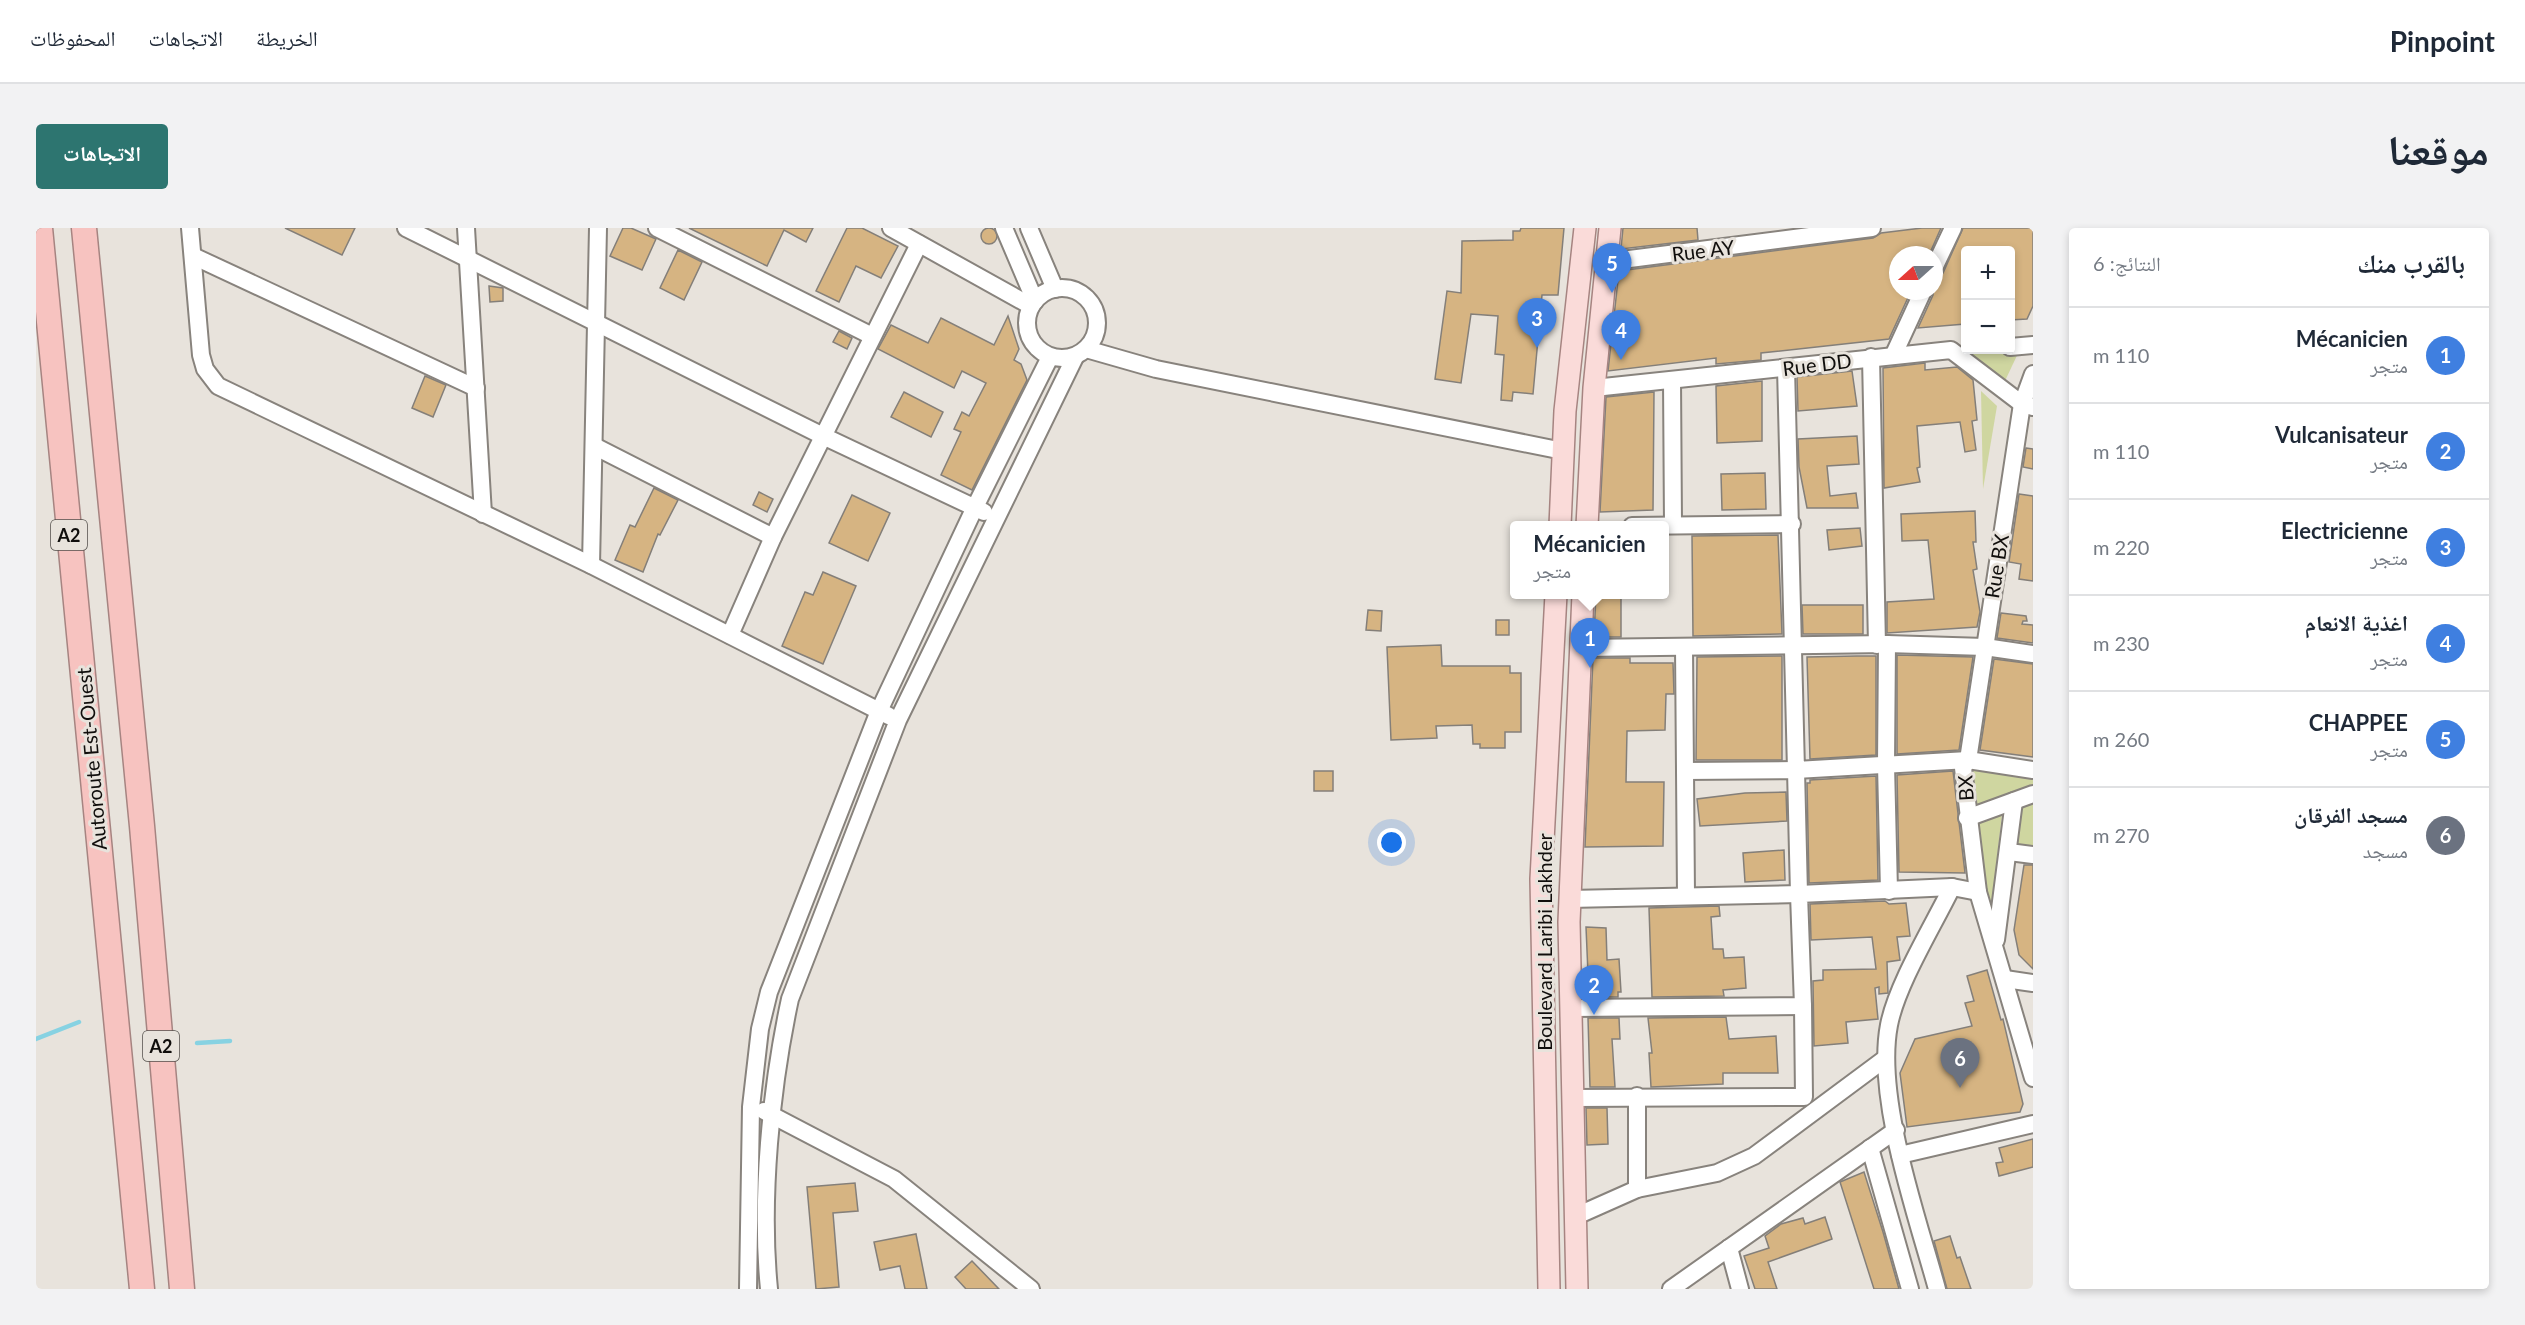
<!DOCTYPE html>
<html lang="ar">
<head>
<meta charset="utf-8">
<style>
	:root { --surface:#fff; --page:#f2f2f3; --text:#1f2937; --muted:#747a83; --line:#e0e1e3; --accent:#2d7570 }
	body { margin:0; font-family:Lato,"Noto Naskh Arabic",sans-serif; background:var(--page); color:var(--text); direction:rtl }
	.controls { position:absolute; right:18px; top:18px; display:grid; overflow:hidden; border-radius:6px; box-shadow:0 3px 9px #0003 }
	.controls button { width:54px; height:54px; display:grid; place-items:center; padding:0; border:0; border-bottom:2px solid var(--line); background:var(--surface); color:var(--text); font:30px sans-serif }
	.compass { position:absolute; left:1853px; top:18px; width:54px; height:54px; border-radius:50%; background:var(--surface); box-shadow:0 3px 9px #0003; rotate:249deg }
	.you { position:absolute; left:1356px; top:615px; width:21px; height:21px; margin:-15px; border:4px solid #fff; border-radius:50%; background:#1a73e8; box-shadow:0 0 0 9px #1a73e833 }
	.badge { display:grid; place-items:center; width:39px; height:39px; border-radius:50%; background:var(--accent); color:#fff; font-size:20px; font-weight:700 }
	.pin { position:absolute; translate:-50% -50px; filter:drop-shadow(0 2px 3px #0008) }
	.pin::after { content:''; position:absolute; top:32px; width:21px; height:18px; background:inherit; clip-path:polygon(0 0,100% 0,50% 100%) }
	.popup { position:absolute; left:1474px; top:293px; width:159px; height:78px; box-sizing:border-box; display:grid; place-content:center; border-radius:6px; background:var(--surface); filter:drop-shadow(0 2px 4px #0005); font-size:20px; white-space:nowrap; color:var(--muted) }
	.popup b { font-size:22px; color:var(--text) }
	.popup::after { content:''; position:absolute; left:50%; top:100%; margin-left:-12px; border:12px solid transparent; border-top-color:var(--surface) }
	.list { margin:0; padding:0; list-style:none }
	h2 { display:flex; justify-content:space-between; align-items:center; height:78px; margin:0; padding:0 24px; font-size:26px }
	h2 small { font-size:20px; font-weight:400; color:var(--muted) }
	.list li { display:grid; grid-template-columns:39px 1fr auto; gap:18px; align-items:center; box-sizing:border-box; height:96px; padding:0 24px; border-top:2px solid var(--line) }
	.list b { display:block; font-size:22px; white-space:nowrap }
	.list p { margin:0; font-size:20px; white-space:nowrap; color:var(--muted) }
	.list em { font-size:20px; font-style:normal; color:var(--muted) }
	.map { position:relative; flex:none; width:1997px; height:1061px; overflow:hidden; direction:ltr; border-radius:6px }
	header { display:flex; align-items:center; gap:36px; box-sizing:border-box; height:84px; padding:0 30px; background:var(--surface); border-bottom:2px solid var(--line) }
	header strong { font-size:28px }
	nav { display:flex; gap:33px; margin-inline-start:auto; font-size:21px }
	.intro { display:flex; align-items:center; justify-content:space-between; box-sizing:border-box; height:144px; padding:0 36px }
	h1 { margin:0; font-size:42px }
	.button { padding:15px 27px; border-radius:6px; background:var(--accent); color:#fff; font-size:21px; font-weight:700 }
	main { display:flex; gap:36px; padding:0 36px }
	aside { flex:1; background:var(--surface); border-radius:6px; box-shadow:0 3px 9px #0003 }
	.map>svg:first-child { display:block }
	.green { fill:#cfd6a0 }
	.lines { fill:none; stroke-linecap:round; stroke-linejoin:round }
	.stream { stroke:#87d2e2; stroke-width:4.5 }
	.building { fill:#d6b482; stroke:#847f79; stroke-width:1.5 }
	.minor-casing { stroke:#88837d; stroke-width:20 }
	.major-casing { stroke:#a68481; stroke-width:24 }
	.highway-casing { stroke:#a68481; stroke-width:27 }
	.minor { stroke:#fff; stroke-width:16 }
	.major { stroke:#fadbd9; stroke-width:21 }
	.highway { stroke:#f7c3c0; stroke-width:24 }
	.labels { text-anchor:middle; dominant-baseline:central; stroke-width:6; stroke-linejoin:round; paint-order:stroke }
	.shield { fill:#e8e3dc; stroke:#514e4a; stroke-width:1.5 }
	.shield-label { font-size:18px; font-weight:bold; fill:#100e0c }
	.street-label { font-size:20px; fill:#100e0c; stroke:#e8e3dc }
</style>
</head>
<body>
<header>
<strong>Pinpoint</strong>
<nav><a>الخريطة</a><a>الاتجاهات</a><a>المحفوظات</a></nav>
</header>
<div class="intro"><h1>موقعنا</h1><a class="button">الاتجاهات</a></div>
<main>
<aside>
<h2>بالقرب منك<small>النتائج: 6</small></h2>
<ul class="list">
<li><span class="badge" style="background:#3f7fe0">1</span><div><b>Mécanicien</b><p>متجر</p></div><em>110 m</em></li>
<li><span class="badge" style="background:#3f7fe0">2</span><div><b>Vulcanisateur</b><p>متجر</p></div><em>110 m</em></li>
<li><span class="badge" style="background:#3f7fe0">3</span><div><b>Electricienne</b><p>متجر</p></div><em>220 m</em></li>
<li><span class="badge" style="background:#3f7fe0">4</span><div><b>اغذية الانعام</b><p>متجر</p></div><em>230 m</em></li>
<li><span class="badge" style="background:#3f7fe0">5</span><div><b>CHAPPEE</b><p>متجر</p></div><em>260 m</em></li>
<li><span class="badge" style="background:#6b7280">6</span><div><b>مسجد الفرقان</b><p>مسجد</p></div><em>270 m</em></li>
</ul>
</aside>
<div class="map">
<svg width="1997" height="1061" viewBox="0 0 1997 1061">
	<rect width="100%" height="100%" fill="#e8e3dc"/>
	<g class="green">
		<path d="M1985,119L1968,155L1926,123Z"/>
		<path d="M1945,163L1961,178L1947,261Z"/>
		<path d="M1933,538L1997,546V560L1938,580Z"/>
		<path d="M1997,573V622L1986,621L1979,614L1981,579Z"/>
		<path d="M1966,586L1956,675L1952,676L1933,593Z"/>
	</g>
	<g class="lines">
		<g class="stream">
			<path d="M0,811L43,794"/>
			<path d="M161,815L194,813"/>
		</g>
	</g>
	<g class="building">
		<path d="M249,0H319L306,27Z"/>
		<path d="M587,0H595L620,11L606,42L574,28Z"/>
		<path d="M653,0H777L770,14L748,2L731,38Z"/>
		<path d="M811,0H826L862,18L845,50L820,38L803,74L780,63Z"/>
		<path d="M1485,0H1528L1522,67H1506L1497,166L1477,164L1476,173L1465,172L1468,127L1459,126L1462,88L1435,86L1425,155L1399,151L1411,63L1425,65L1426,13L1477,12V3H1484Z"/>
		<path d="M1587,0H1661L1662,12L1585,21Z"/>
		<path d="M1886,0H1905L1893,27H1862V63H1875L1853,111L1725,125V132L1680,136V130L1572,143L1583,43L1837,10L1845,5Z"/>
		<path d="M1927,0H1997V78L1991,91L1974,92V22H1929V96L1882,100L1897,67L1898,55L1907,45Z"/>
		<circle cx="953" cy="8" r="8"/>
		<path d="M642,22L666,34L648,72L624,60Z"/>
		<path d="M453,58L467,60V73L454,74Z"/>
		<path d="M972,88L983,121L978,132L985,136L991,152L936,262L905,247L925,204L918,201L926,184L933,188L950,155L926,143L918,160L842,121L855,97L892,115L905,90L958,117Z"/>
		<path d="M803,103L816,110L811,121L797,114Z"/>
		<path d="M1889,135V142L1921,139L1937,152L1941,192L1936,193L1940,222L1929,224L1924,194L1881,198L1884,239L1881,240L1884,254L1848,260L1847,140Z"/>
		<path d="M1816,143L1821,178L1762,183L1761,149Z"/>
		<path d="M389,148L410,157L397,189L376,180Z"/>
		<path d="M1726,153V213L1681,215L1680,158Z"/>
		<path d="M868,164L907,184L895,209L855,189Z"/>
		<path d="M1618,164L1617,282L1564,284L1570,169Z"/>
		<path d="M1821,208L1823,236L1791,238L1794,268L1820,265L1822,280H1771L1763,239L1762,211Z"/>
		<path d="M1990,220L1997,221V241L1987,239Z"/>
		<path d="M1729,245L1730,281L1686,282L1685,246Z"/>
		<path d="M618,260L642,272L624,307L622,306L607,344L579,332L594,297L599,299Z"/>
		<path d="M723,264L737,271L731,284L717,277Z"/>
		<path d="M1983,266L1997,268V353L1983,351L1985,336L1973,334Z"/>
		<path d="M816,267L854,285L832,333L793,315Z"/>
		<path d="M1939,283L1940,314H1937L1941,341L1937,342L1944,384L1941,399L1851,405V374L1898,371L1892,312L1866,313L1865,286Z"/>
		<path d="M1824,300L1826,318L1793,322L1791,302Z"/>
		<path d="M1742,307L1746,406L1657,408L1656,308Z"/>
		<path d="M787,344L820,358L787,436L746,418L769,364L777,367Z"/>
		<path d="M1560,366H1585V409H1558Z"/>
		<path d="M1766,377H1827V406H1767Z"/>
		<path d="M1332,382L1346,383L1345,403L1330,402Z"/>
		<path d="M1965,385L1990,388L1991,393H1987L1986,396L1997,397V415L1961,410Z"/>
		<rect x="1460" y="392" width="13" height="15"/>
		<path d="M1405,417L1406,438H1474V445H1485V504H1469V520H1444V516H1437L1436,497L1400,498L1401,510L1355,512L1351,419Z"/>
		<path d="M1861,427L1937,429L1923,522L1861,526Z"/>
		<path d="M1746,428V532H1660L1661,429Z"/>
		<path d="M1821,428H1840V527L1774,531L1771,429Z"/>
		<path d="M1557,430H1594V435H1637L1638,466H1630L1629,502L1591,503L1590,554H1628L1627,618L1549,619Z"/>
		<path d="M1958,431L1997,436V529L1944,522Z"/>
		<rect x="1278" y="543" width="19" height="20"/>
		<path d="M1917,543L1929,645L1863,644L1861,547Z"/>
		<path d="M1840,548L1842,652L1773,655L1771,555H1774V552Z"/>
		<path d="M1750,564L1751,593L1664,598L1661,571L1709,565Z"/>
		<path d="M1748,622L1749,652L1709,654L1707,625Z"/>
		<path d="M1988,637H1997V741L1983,727L1978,702Z"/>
		<path d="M1849,673L1853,676L1870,675L1874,708L1861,709L1864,732L1851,734L1852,765L1843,766V759L1839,760L1842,791L1810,794L1812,815L1778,818L1777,753L1787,752V742L1840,741L1836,709L1775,712L1774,676Z"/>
		<path d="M1683,678L1684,688L1675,689L1677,721H1687L1688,730L1708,729L1710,760L1687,762L1688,768L1616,769L1613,680Z"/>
		<path d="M1550,699L1570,700L1571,732L1583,731L1585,764H1582V769H1553Z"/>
		<path d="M1951,742L1965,792L1967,791L1987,876L1984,884L1871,899L1864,845L1879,811L1936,798L1929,775L1938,773L1931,748Z"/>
		<path d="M1690,789L1693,811L1740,808L1742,845H1687V856L1615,859L1613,825H1616L1612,790Z"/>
		<path d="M1552,790H1583L1584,811H1576L1579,859H1554Z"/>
		<path d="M1550,880H1571L1572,916L1551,917Z"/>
		<path d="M1997,911V939L1963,948L1960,935L1967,934L1963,920Z"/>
		<path d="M1828,944L1847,1004L1863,1061H1838L1804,954Z"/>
		<path d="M819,955L822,983L797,985L803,1059L780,1061L771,959Z"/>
		<path d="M1789,989L1796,1011L1732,1034L1741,1061H1719L1708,1028L1733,1020L1729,1008L1745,996L1767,990L1769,996Z"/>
		<path d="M880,1006L891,1061H869L864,1038L844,1042L838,1014Z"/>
		<path d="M1914,1008L1921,1030L1924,1029L1935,1061H1911L1898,1013Z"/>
		<path d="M936,1033L963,1061H930L919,1049Z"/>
	</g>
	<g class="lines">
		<defs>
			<g id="minor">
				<path d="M154,0L165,127L169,141L182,158L555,337L853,488"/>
				<path d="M370,0L787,208L948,284"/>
				<path d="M430,0L447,286"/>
				<path d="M621,0L836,108"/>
				<path d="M855,0L995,78"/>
				<path d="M968,0L999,73"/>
				<path d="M993,0L1019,61"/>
				<path d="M157,28L440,160"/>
				<path d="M1570,34L1836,0"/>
				<path d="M1898,40L1917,0"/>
				<circle cx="1026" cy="95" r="35"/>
				<path d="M1974,119L1997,117"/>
				<path d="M1050,121L1120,141L1527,223"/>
				<path d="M1858,126L1887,63"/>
				<path d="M1835,129L1841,417"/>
				<path d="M1750,140L1760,542L1932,532L1997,542"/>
				<path d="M1997,146L1986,176L1932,532L1927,540L1942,664L1997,850"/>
				<path d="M1636,152L1637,296"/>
				<path d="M1558,160L1915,122L1986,176L1997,179"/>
				<path d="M558,218L737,309"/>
				<path d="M1596,298L1756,296"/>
				<path d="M555,337L562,0"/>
				<path d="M694,407L737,309L883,16"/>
				<path d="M1851,416L1850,537L1853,663"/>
				<path d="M1648,419L1650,667"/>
				<path d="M1544,420L1851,416L1949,419L1997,426"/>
				<path d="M1931,590L1997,566"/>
				<path d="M1973,624L1997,627"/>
				<path d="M1533,671L1763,666L1760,542L1649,543"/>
				<path d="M1960,712L1978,573"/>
				<path d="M1969,751L1997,755"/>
				<path d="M1534,780L1767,778L1763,666L1916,659L1942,664"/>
				<path d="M1536,870L1768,869L1767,778"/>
				<path d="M728,883L858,951L995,1061"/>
				<path d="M1834,920L1874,1061"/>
				<path d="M1864,927L1997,896"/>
				<path d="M1601,961V868"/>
				<path d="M1538,989L1601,961L1681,945L1718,928L1850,830"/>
				<path d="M1693,1020L1704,1061"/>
				<path d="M712,1061L715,879L724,801L733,764L843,483L939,279L1014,129"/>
				<path d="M733,1061C724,971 735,859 754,771L862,492L1039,129"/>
				<path d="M1635,1061L1860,902"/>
				<path d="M1901,1061C1881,988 1839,870 1853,797C1861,756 1897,698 1916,659"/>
			</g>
			<g id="major">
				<path d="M1524,298L1529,183L1549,0"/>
				<path d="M1551,298L1558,160L1574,0"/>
				<path d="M1513,1061L1505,651L1520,366"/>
				<path d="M1541,1061L1533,694L1547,366"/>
			</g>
			<g id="highway">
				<path d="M4,0L106,1061"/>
				<path d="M48,0L106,598L146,1061"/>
			</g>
		</defs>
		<use href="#minor" class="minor-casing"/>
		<use href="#major" class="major-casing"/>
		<use href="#highway" class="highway-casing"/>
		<use href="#minor" class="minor"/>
		<use href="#major" class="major"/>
		<use href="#highway" class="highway"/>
	</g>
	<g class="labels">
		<g class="shield">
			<rect x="15" y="292" width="36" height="30" rx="4.5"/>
			<rect x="107" y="803" width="36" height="30" rx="4.5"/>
		</g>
		<g class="shield-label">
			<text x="33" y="307">A2</text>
			<text x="125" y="818">A2</text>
		</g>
		<g class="street-label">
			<text transform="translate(1667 22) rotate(-7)">Rue AY</text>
			<text transform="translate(1781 136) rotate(-7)">Rue DD</text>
			<text transform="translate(1960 338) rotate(-81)">Rue BX</text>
			<text transform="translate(55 531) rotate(-95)">Autoroute Est-Ouest</text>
			<text transform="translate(1929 560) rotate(-93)">BX</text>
			<text transform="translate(1508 714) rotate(-90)">Boulevard Laribi Lakhder</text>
		</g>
	</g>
</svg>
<div class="controls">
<button>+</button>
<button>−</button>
</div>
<svg class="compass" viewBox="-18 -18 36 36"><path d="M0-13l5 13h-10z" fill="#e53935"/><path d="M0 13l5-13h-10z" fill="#747a83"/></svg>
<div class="you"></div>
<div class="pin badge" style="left:1554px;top:440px;background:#3f7fe0">1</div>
<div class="popup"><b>Mécanicien</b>متجر</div>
<div class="pin badge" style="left:1558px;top:787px;background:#3f7fe0">2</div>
<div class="pin badge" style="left:1501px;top:120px;background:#3f7fe0">3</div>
<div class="pin badge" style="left:1585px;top:132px;background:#3f7fe0">4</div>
<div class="pin badge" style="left:1576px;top:65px;background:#3f7fe0">5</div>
<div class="pin badge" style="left:1924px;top:860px;background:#6b7280">6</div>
</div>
</main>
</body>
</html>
